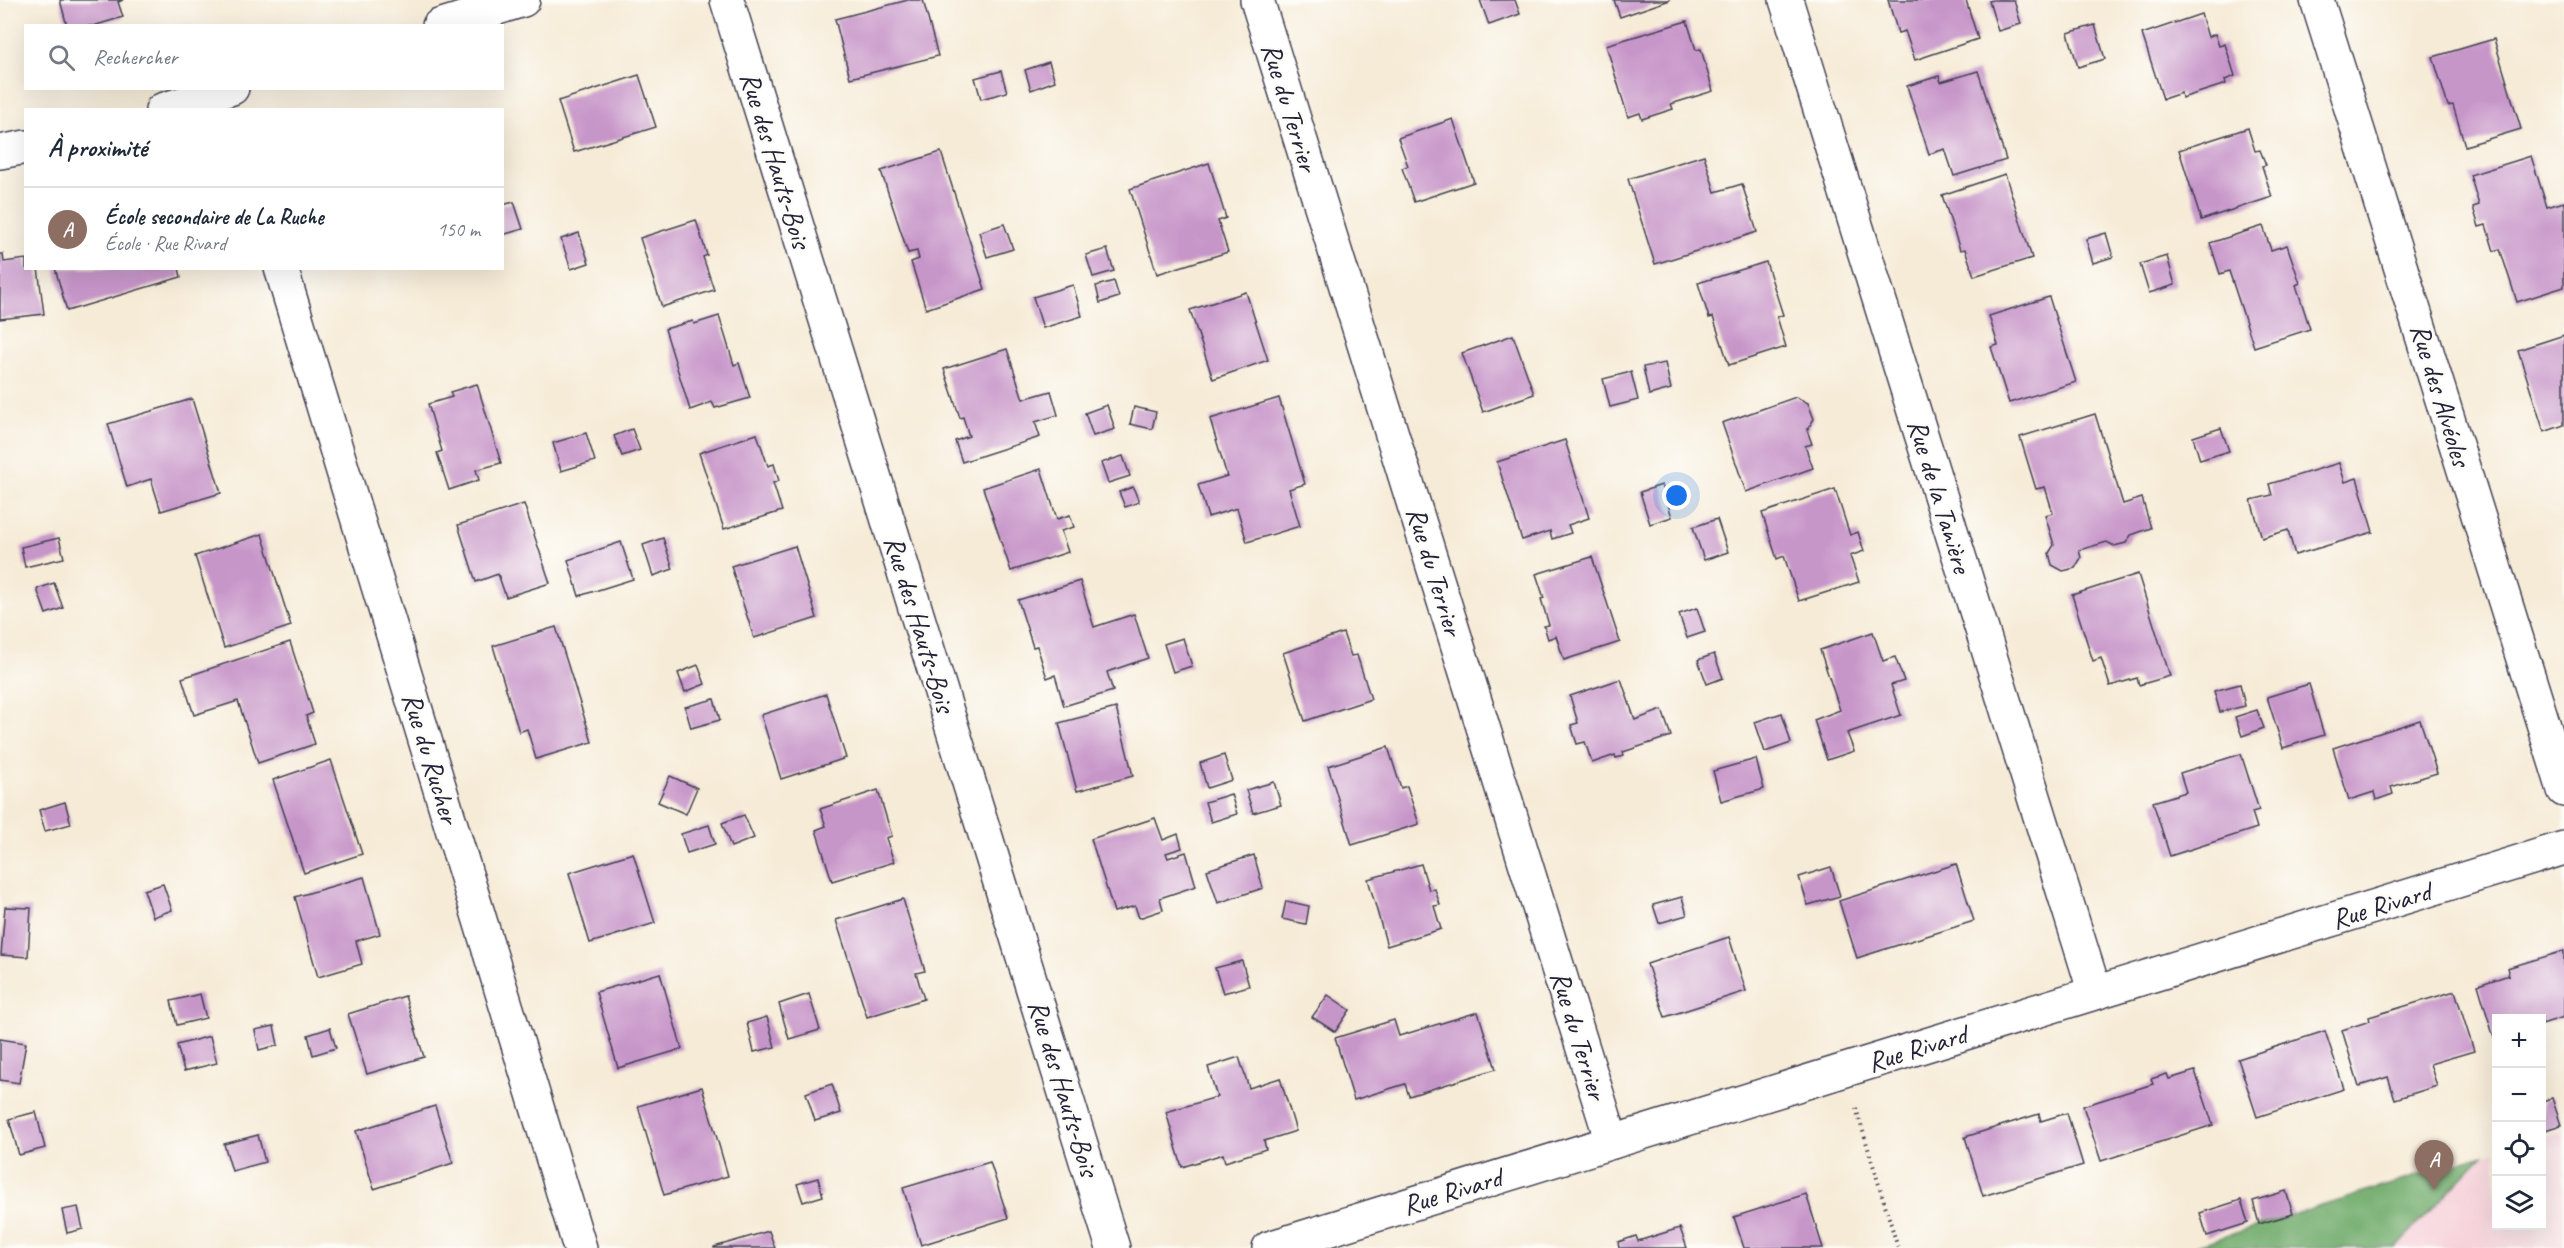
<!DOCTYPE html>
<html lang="fr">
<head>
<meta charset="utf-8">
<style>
	:root { --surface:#fff; --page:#f2f2f3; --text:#1f2937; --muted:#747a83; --line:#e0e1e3; --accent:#0f766e }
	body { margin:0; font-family:Caveat,sans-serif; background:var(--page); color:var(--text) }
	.controls { position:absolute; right:18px; bottom:18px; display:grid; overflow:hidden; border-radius:0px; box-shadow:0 6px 24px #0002 }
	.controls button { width:54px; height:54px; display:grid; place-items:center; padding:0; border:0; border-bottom:2px solid var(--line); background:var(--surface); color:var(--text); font:30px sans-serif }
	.you { position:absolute; left:1677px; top:496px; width:21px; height:21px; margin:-15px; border:4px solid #fff; border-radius:50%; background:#1a73e8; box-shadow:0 0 0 9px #1a73e833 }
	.badge { display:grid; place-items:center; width:39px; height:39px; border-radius:50%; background:var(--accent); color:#fff; font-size:20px; font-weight:700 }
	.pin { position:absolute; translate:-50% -50px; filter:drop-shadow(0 2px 3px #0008) }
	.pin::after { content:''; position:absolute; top:32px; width:21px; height:18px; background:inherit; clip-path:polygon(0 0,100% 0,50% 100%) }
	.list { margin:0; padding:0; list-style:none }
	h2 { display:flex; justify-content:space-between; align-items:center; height:78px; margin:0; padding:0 24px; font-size:26px }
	h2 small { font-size:20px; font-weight:400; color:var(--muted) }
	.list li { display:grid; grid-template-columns:39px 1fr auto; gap:18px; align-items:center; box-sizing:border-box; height:84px; padding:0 24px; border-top:2px solid var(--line) }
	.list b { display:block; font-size:22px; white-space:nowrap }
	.list p { margin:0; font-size:20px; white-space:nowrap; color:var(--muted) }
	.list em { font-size:20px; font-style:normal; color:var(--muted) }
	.icon { flex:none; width:33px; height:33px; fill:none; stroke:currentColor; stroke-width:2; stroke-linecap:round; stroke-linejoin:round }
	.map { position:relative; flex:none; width:2564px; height:1248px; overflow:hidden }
	.search { position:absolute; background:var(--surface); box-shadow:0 6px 24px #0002; left:24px; top:24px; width:480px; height:66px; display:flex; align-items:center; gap:15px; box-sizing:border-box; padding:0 21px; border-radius:0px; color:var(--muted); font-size:22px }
	.panel { position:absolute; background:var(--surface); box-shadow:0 6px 24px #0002; left:24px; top:108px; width:480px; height:162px; border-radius:0px }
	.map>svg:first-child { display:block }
	.built { fill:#f6cfd9 }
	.forest { fill:#70ab6b; stroke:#496653; stroke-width:1.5 }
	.building { fill:#c796c9 }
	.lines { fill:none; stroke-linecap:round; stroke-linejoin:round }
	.street-casing { stroke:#424052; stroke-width:36 }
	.path { stroke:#424052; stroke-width:4; stroke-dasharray:1.5 4.5; stroke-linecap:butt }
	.street { stroke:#fff; stroke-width:33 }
	.labels { text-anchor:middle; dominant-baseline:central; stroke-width:5; stroke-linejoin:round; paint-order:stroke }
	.street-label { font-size:28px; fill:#22223b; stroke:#fdfcf7 }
</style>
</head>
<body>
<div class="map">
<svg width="2564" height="1248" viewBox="0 0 2564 1248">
	<rect width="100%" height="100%" fill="#fdfcf7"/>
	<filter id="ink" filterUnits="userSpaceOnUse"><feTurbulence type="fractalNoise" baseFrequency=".0167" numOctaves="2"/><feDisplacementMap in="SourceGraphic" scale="12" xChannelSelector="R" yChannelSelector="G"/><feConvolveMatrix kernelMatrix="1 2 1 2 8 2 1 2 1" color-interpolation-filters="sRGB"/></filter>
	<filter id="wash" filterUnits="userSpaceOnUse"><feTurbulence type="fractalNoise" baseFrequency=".008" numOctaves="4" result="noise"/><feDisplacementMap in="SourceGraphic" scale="24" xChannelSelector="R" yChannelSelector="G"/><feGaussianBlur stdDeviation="1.35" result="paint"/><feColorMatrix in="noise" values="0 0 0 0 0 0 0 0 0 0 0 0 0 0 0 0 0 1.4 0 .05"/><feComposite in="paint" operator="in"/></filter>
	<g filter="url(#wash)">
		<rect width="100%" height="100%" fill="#f6ebd7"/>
		<path class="built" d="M2564,1131V1248H2188L2496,1151V1226H2542V1137Z"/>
		<path class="forest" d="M2483,1155L2395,1248H2188Z"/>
		<g id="blocks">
			<g class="building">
				<path d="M60,0H123L118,2L123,17L93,26H67Z"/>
				<path d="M908,0H923L938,56L850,78L835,19Z"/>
				<path d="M1480,0H1515L1520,14L1489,25Z"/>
				<path d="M1614,0H1670L1620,17Z"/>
				<path d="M1888,0H1966L1978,39L1915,60L1905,31L1898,33Z"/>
				<path d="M1992,0H2014L2021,24L1998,31L1989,1Z"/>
				<path d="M2201,14L2208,37L2215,34L2219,46L2225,44L2235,76L2225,80L2226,84L2182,98L2181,93L2163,99L2142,34Z"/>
				<path d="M1687,21L1696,50L1701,49L1713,91L1671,104L1673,109L1642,119L1640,113L1628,117L1606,45Z"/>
				<path d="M2095,25L2105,59L2078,67L2068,33Z"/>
				<path d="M2494,39L2521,129L2465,146L2453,105L2448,106L2433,57Z"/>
				<path d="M1049,62L1055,81L1031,90L1025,70Z"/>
				<path d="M1001,71L1007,92L981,99L975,78Z"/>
				<path d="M1978,71L2006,160L1954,176L1945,149L1929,154L1907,86L1939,76L1941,82Z"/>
				<path d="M639,75L656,127L574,152L558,101Z"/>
				<path d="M1453,119L1474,182L1414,202L1402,168L1408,166L1398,138Z"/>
				<path d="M2248,128L2255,151L2260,150L2266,165L2262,166L2272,197L2201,220L2179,150Z"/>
				<path d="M941,152L985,289L926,309L911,262L919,259L917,251L908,253L881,171Z"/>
				<path d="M1704,155L1715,192L1742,184L1757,232L1655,264L1628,179Z"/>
				<path d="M2531,156L2547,207L2564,202V287L2517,302L2500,249L2494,251L2486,225L2479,227L2473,207L2479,205L2470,175Z"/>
				<path d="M1209,163L1226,218L1218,221L1228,252L1157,274L1130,189Z"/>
				<path d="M2005,174L2032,258L1974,276L1965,249L1960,250L1942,195Z"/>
				<path d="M514,202L523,229L502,235V205Z"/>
				<path d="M696,220L707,255L703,257L714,290L662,307L640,238Z"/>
				<path d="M1004,224L1013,249L987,257L979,232Z"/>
				<path d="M2263,226L2271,250L2287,245L2300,283L2296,285L2310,329L2254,347L2229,271L2220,274L2210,243Z"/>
				<path d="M579,233L589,263L571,269L561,239Z"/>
				<path d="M2106,233L2113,257L2093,263L2086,239Z"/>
				<path d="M1107,249L1114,271L1093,277L1086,255Z"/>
				<path d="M0,254H3L4,262L26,259V268H38L44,314L0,319Z"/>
				<path d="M2167,256L2175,285L2149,293L2140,264Z"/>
				<path d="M1766,262L1783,315L1777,317L1786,347L1729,365L1713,317L1709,318L1698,283Z"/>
				<path d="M55,268H179L181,277L67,311Z"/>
				<path d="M1114,281L1119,297L1100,303L1096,286Z"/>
				<path d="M1073,285L1082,316L1043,328L1033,297Z"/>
				<path d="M1246,292L1268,360L1213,379L1190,310Z"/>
				<path d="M2049,297L2076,382L2009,403L1991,347L1998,345L1989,316Z"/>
				<path d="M719,316L734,365L739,363L750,398L715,408L712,402L690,410L665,329L693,321L694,324Z"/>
				<path d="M1513,335L1534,394L1483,412L1462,353Z"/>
				<path d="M2564,335V425L2544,432L2518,350Z"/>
				<path d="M1007,349L1023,399L1051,391L1058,415L1035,422L1040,437L962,462L955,441L969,436L963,417L960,418L944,369Z"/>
				<path d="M1665,363L1671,389L1649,395L1643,367Z"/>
				<path d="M1631,372L1638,400L1610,407L1603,379Z"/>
				<path d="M477,384L501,463L476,470L479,480L449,490L437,453L442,451L428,404L452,397L450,392Z"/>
				<path d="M1796,397L1808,403L1814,419L1807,430L1812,444L1805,446L1813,468L1746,492L1722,423Z"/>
				<path d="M1279,398L1305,484L1289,489L1300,526L1247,542L1237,508L1208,517L1198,485L1227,476L1210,419Z"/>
				<path d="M192,399L221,493L161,511L151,479L127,487L108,424Z"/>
				<path d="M1107,405L1115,429L1093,436L1085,413Z"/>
				<path d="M1134,407L1156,412L1152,429L1130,424Z"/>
				<path d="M2095,414L2123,504L2142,498L2151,528L2131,535L2126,543L2114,546L2107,542L2079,550L2081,558L2075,568L2063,571L2052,565L2049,553L2054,545L2045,515L2053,513L2045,487L2036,489L2020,437Z"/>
				<path d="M2221,428L2229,451L2200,460L2193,437Z"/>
				<path d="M632,429L640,450L622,456L614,436Z"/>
				<path d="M586,433L595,461L561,471L553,443Z"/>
				<path d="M757,434L768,466L774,464L779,481L773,483L782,511L724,529L699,453Z"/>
				<path d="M1565,440L1589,518L1568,525L1571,533L1552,539L1550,531L1522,540L1497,462Z"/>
				<path d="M1123,456L1130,476L1108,483L1101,463Z"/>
				<path d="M2339,463L2345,482L2357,478L2373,532L2295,555L2288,530L2262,538L2251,500L2272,495L2269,484Z"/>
				<path d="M1041,469L1057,519L1070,515L1074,527L1061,531L1068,552L1011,571L983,488Z"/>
				<path d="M1662,485L1672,517L1650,524L1640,492Z"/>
				<path d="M1133,487L1139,502L1125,507L1119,492Z"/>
				<path d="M1835,489L1850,535L1858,532L1864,551L1850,556L1859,582L1799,601L1784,556L1777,559L1762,513Z"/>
				<path d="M524,504L550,583L506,597L498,574L476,582L458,525Z"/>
				<path d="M1717,519L1728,552L1704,560L1693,527Z"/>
				<path d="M262,534L291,626L224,648L195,556Z"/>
				<path d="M59,538L64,558L25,567L21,547Z"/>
				<path d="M663,538L673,569L653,576L643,545Z"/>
				<path d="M621,542L633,579L579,596L568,560Z"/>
				<path d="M795,546L817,618L754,638L731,566Z"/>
				<path d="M1592,557L1620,642L1564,660L1556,636L1548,639L1544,626L1549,625L1541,599L1544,598L1536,574Z"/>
				<path d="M2138,574L2170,676L2139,685L2137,678L2110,686L2101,658L2093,661L2072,595Z"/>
				<path d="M1080,581L1094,627L1134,614L1148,658L1107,672L1113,691L1064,706L1055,675L1047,678L1037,646L1033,647L1018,600Z"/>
				<path d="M54,583L63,608L46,614L37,589Z"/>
				<path d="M1697,608L1705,632L1687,638L1679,614Z"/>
				<path d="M556,627L592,742L536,759L527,729L519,732L493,646Z"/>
				<path d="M1873,632L1883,661L1895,657L1904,681L1891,685L1901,715L1847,733L1854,751L1827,760L1814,720L1840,710L1820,650Z"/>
				<path d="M1343,633L1351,656L1357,655L1371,699L1305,721L1283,653Z"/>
				<path d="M1183,638L1192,666L1173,672L1164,644Z"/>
				<path d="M290,642L313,713L306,716L315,744L258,763L238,701L194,715L182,678Z"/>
				<path d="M1714,654L1723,678L1707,684L1698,660Z"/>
				<path d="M698,665L705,684L685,692L678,673Z"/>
				<path d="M1621,679L1635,720L1662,710L1671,736L1623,752L1624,756L1616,758L1615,755L1592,763L1585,742L1577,744L1571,725L1578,723L1570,696Z"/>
				<path d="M2240,684L2245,706L2220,712L2214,691Z"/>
				<path d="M2309,684L2324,735L2283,748L2267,697Z"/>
				<path d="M826,694L846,758L781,779L761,715Z"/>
				<path d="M714,699L720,720L691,728L685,707Z"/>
				<path d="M1116,708L1133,776L1077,791L1059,723Z"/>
				<path d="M2257,710L2264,728L2242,736L2235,717Z"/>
				<path d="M1782,713L1791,743L1765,752L1755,722Z"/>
				<path d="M2420,720L2437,773L2391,787L2393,794L2376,800L2374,792L2349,800L2333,748Z"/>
				<path d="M1388,747L1401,788L1407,786L1419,824L1352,845L1328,766Z"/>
				<path d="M2241,754L2259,810L2252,812L2257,828L2170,856L2153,802L2186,792L2180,773Z"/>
				<path d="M1224,755L1232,780L1207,788L1200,763Z"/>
				<path d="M1756,759L1764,789L1721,801L1713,771Z"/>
				<path d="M331,760L362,854L304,873L273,780Z"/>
				<path d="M670,776L697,788L686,814L658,802Z"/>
				<path d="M1274,782L1281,805L1253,813L1246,790Z"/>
				<path d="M878,790L892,836L886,838L894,862L832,881L816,830L826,826L820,809Z"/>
				<path d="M1231,794L1237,814L1211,822L1205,802Z"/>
				<path d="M65,802L71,824L45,831L39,810Z"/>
				<path d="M744,815L754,838L731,847L722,823Z"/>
				<path d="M1155,818L1163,840L1178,834L1182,848L1166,853L1168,858L1186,852L1196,886L1160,898L1163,910L1139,918L1135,906L1114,912L1091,839Z"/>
				<path d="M709,825L715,844L687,853L681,834Z"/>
				<path d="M633,853L655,923L590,943L569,873Z"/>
				<path d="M1254,855L1263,888L1218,903L1207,870Z"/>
				<path d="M1421,864L1429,890L1435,889L1440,905L1434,906L1441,929L1387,946L1368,879Z"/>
				<path d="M1956,864L1974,921L1857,958L1839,901Z"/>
				<path d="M1831,867L1840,896L1808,905L1799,877Z"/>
				<path d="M364,877L380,934L356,941L362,964L318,977L295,897Z"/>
				<path d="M163,884L172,910L153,917L144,890Z"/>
				<path d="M1682,897L1687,915L1659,923L1653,905Z"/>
				<path d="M903,899L925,971L916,973L924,999L867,1017L836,920Z"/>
				<path d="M1286,901L1309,906L1306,924L1282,919Z"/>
				<path d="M5,907L31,908L28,957L1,955Z"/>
				<path d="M1729,937L1746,991L1665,1017L1647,964Z"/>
				<path d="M2564,951V1017L2542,1024V1018H2496V1037L2494,1038L2478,985L2509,975L2507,968Z"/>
				<path d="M1242,961L1249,986L1223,993L1215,968Z"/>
				<path d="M660,973L682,1049L618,1068L596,992Z"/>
				<path d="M2455,991L2474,1051L2430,1064L2437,1086L2395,1099L2388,1077L2359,1086L2342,1030L2370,1021L2369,1017Z"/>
				<path d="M200,994L206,1018L177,1025L171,1001Z"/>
				<path d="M809,994L820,1030L789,1039L779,1004Z"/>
				<path d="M1328,995L1350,1010L1335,1032L1312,1017Z"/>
				<path d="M405,996L424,1057L367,1074L348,1014Z"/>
				<path d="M1478,1012L1496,1069L1409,1096L1405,1084L1354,1100L1335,1038L1394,1020L1399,1036Z"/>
				<path d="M767,1017L775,1047L754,1052L747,1023Z"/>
				<path d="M274,1026L278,1045L259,1050L255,1030Z"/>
				<path d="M330,1028L336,1048L313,1055L308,1035Z"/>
				<path d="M2325,1031L2344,1089L2257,1117L2238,1059Z"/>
				<path d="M210,1036L217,1063L184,1071L177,1045Z"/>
				<path d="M0,1039L26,1043L19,1083L0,1080Z"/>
				<path d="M1239,1057L1249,1088L1280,1078L1296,1131L1264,1141L1266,1149L1225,1162L1223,1154L1182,1167L1166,1112L1217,1097L1208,1067Z"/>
				<path d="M2195,1071L2213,1125L2101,1161L2083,1106L2153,1084L2151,1079L2167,1074L2169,1079Z"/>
				<path d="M832,1084L841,1113L815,1121L806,1093Z"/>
				<path d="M702,1087L728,1176L664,1195L638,1106Z"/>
				<path d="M2552,1098L2561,1125L2542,1131V1101Z"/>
				<path d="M435,1106L453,1163L374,1189L356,1131Z"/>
				<path d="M36,1112L45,1148L19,1155L9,1119Z"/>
				<path d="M2067,1113L2083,1165L1983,1196L1965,1137L2039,1114L2041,1121Z"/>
				<path d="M258,1135L265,1162L232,1171L224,1144Z"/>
				<path d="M990,1162L1008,1218L921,1245L903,1188Z"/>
				<path d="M818,1178L823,1196L803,1202L797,1184Z"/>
				<path d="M2286,1191L2293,1214L2259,1224L2253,1201Z"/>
				<path d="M1806,1194L1823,1248H1744L1734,1217Z"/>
				<path d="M2241,1200L2248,1223L2207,1236L2200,1213Z"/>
				<path d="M78,1207L83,1229L67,1233L62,1210Z"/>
				<path d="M1680,1228L1687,1248H1619L1618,1242L1636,1236L1638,1241Z"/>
				<path d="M769,1231L775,1248H714V1247Z"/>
			</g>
		</g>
	</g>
	<g filter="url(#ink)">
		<use href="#blocks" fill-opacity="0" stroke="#424052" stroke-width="1.5"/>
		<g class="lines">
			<defs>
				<g id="street">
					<path d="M727,0L1113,1248"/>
					<path d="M1257,0L1612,1142"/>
					<path d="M1786,0L2095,993"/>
					<path d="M2317,0L2564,790"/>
					<path d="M439,26L523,0"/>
					<path d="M162,110L232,88"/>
					<path d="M0,152L26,147"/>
					<path d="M281,268L580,1248"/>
					<path d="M1269,1248L2564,848"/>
				</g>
			</defs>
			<use href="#street" class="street-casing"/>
			<path class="path" d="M1856,1108L1898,1248"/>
			<use href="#street" class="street"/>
		</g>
	</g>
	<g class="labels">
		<g class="street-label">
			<text transform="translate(1290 107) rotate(73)">Rue du Terrier</text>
			<text transform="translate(776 160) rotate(73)">Rue des Hauts-Bois</text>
			<text transform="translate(2441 395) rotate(73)">Rue des Alvéoles</text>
			<text transform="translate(1940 496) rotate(73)">Rue de la Tanière</text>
			<text transform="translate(1435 571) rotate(73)">Rue du Terrier</text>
			<text transform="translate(920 624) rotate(73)">Rue des Hauts-Bois</text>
			<text transform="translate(431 758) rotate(73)">Rue du Rucher</text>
			<text transform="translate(2381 905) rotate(-17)">Rue Rivard</text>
			<text transform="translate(1579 1035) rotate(73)">Rue du Terrier</text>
			<text transform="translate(1917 1048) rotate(-17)">Rue Rivard</text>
			<text transform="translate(1064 1088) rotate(73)">Rue des Hauts-Bois</text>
			<text transform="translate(1452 1191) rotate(-17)">Rue Rivard</text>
		</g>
	</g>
</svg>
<div class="controls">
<button>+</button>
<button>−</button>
<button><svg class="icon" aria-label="locate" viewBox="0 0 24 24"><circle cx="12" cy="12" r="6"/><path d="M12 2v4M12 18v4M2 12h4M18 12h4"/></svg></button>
<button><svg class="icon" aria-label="layers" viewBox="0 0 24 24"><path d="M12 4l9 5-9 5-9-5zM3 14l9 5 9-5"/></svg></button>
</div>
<div class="you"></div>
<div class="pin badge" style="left:2434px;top:1190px;background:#8d6e63">A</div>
<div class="search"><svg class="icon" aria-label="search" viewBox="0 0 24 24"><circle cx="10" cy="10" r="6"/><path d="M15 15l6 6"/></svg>Rechercher</div>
<section class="panel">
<h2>À proximité<small></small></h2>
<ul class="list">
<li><span class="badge" style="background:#8d6e63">A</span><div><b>École secondaire de La Ruche</b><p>École · Rue Rivard</p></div><em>150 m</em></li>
</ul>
</section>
</div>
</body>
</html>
